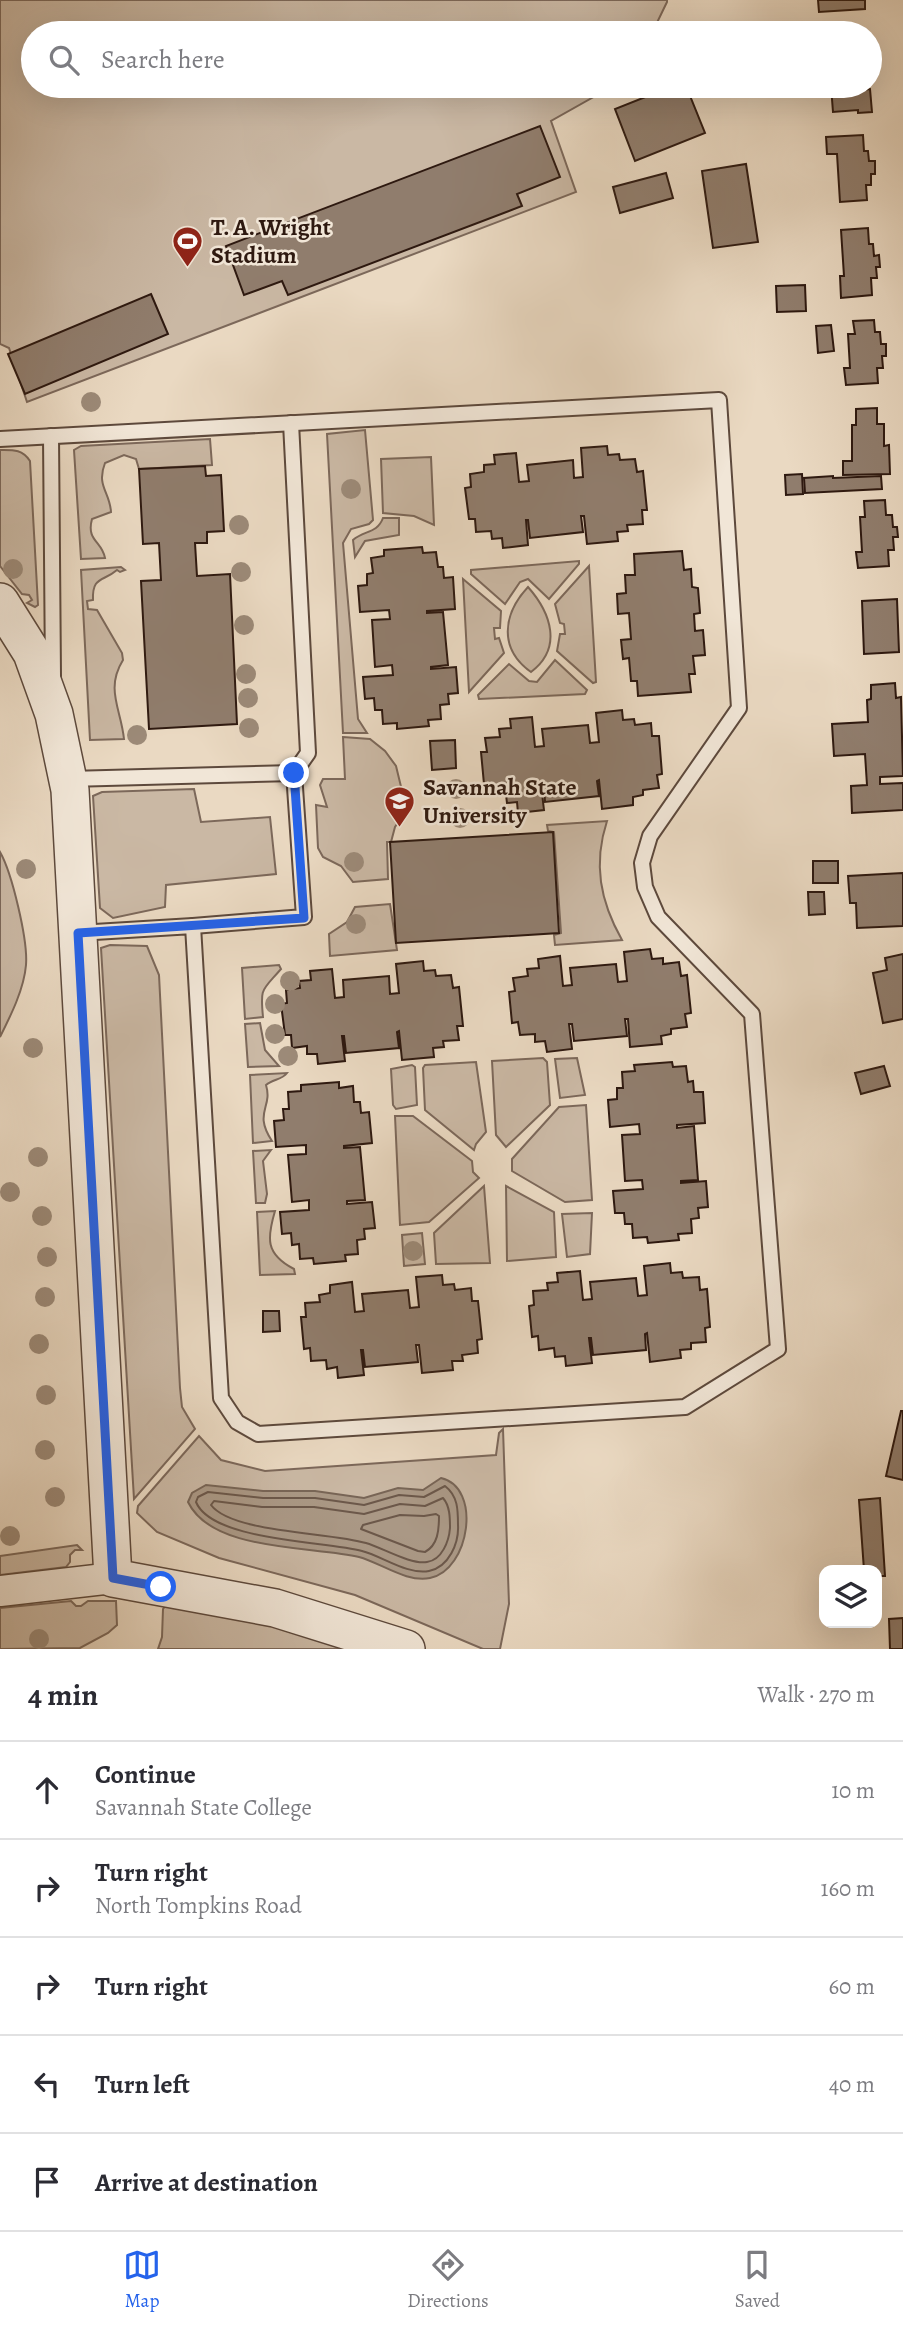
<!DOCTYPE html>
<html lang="en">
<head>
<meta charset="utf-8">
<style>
	:root { --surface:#fff; --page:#f7f7f7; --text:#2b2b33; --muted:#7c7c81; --line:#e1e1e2; --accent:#2563eb }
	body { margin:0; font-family:Alegreya,serif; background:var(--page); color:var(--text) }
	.controls { position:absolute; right:21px; bottom:21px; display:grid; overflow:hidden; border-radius:14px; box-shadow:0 7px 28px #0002 }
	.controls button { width:63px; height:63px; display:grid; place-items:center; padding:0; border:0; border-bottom:2px solid var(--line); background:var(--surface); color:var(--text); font:35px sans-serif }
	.stop { position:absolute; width:21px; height:21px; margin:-16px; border:5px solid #2563eb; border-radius:50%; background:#fff }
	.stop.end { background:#2563eb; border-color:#fff; box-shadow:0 2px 7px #0008 }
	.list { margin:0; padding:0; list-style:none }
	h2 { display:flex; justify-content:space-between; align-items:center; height:91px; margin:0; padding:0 28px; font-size:30px }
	h2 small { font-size:23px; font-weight:400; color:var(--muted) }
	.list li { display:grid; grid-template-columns:46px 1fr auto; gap:21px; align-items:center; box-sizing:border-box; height:98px; padding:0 28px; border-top:2px solid var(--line) }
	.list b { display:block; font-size:26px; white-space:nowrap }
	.list p { margin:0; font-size:23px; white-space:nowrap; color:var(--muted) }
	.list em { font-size:23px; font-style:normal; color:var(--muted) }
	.icon { flex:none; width:38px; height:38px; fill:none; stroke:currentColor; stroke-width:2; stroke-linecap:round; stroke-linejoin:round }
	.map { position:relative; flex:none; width:903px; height:1649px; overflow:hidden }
	.search { position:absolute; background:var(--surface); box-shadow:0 7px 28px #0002; left:21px; right:21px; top:21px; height:77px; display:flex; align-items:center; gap:18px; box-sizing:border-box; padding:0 24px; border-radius:38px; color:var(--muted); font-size:26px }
	.sheet { height:581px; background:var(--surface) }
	nav { display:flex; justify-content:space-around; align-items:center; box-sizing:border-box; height:98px; border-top:2px solid var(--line); background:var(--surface); font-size:19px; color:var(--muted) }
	nav a { display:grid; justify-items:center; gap:4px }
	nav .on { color:var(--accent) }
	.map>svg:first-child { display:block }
	.green { fill:#cab8a4; stroke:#7c685a; stroke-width:2 }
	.water { fill:#aa9885; stroke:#786556; stroke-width:2 }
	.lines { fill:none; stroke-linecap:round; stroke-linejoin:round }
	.shore { stroke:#6c584a; stroke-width:2 }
	.building { fill:#907d6d; stroke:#2e1910; stroke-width:2 }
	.service-casing { stroke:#5d493c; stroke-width:18 }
	.minor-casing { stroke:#5d493c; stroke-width:33 }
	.tertiary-casing { stroke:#5d493c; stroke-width:40 }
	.service { stroke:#f1e6d7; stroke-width:14 }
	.minor { stroke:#f1e6d7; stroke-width:30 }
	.tertiary { stroke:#f1e6d7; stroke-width:37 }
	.tree { fill:#9c8a78 }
	.route { stroke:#2563eb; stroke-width:9 }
	.labels { text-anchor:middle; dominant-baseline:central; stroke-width:5; stroke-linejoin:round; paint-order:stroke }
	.poi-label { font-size:24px; font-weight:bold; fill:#2e1910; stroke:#f1e6d7; text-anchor:start }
</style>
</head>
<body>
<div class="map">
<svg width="903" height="1649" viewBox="0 0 903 1649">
	<rect width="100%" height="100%" fill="#ead9c2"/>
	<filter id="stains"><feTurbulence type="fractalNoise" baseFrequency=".00286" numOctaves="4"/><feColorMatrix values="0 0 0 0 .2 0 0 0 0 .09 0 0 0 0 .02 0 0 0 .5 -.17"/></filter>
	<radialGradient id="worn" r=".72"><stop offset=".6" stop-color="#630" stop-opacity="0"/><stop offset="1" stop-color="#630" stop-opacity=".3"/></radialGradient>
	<g class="green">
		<path d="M0,0H667V2L652,33H33V86H613L551,121L576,192L27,402L9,348L0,344Z"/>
		<path d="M365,430L373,520L369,524L351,529L343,543L358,719L367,733H343L327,434Z"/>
		<path d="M210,439L212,465L139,469L136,459L124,455L105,463C96,486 110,492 111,512L92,519C86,541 102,541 105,558L81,559L74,450L81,446Z"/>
		<path d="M0,450C13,450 22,449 30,461L38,605L35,607L27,603L32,600L29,595L22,594L0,566Z"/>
		<path d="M431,457L434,525L414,516L383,513L381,459Z"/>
		<path d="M383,518H399V535L365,541L355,557L353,540C364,530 377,534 383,518Z"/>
		<path d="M579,561V564L549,599L528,579L520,582L505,604L471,574V570Z"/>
		<path d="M589,566L596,682L593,683L557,651L560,634H565L564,624L560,623L555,604Z"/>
		<path d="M121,567L125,570L120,572L117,570C103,582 92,576 93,600L87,601L88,609L97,610L122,653L123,660C105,689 121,709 124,739L90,740L81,570Z"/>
		<path d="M463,579L501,611L500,628H494L495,639L499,638L504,653L469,692Z"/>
		<path d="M528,587C551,613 563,648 531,672C499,649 502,615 528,587Z"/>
		<path d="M555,660L587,690L585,694L479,699L478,695L509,664L529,681L537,682Z"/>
		<path d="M343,737L370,739L385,751L396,766L404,799L403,815L395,827L391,842H387L388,879L353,882L341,866L323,857L318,848L316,805L327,807L320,785L323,779H345Z"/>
		<path d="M194,789L201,822L270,817L276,874L166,885L165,907L113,918L100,908L93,796L102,792Z"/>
		<path d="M607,821C593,864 600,901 622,940L555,945L554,935L561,933L554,832L548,831L547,825Z"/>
		<path d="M0,852C12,873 28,940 26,965C24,989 11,1015 0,1037Z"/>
		<path d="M390,904L397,950L330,956L329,934L347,922L355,907Z"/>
		<path d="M110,945L147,946L159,975L180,1388L182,1407L195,1429L134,1499L101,948Z"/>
		<path d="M279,965L281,969C262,991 260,987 263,1017L245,1019L242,968Z"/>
		<path d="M260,1023L265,1050L279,1066L248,1067L245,1024Z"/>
		<path d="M543,1058L547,1062L550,1105L506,1147L496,1135L492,1061Z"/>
		<path d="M577,1058L585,1095L560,1098L555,1059Z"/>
		<path d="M476,1062L486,1132L476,1144L474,1150L425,1110L423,1068L425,1065Z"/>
		<path d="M412,1065L415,1067L417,1105L396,1109L393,1105L391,1069Z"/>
		<path d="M287,1073C282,1080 273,1079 266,1085C273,1108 253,1112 272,1141L253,1143L250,1075Z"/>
		<path d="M586,1105L592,1200L565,1202L512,1171V1159L559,1107Z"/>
		<path d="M395,1116H413L472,1161L473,1172L479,1178L429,1222L400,1225Z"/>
		<path d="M271,1150L263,1161L267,1194L265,1203H256L253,1151Z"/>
		<path d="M484,1186L490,1263L436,1264L434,1233Z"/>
		<path d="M506,1186L554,1212L556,1257L507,1261Z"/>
		<path d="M275,1211C267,1238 265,1254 294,1269L295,1274L260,1275L257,1212Z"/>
		<path d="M592,1213L590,1254L567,1257L562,1214Z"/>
		<path d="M422,1233L425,1264L404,1266L402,1235Z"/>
		<path d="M503,1429L509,1604L500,1649H483L355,1595L219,1558L157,1532L137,1513L138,1506L199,1436L221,1460L265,1471L496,1455L499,1433Z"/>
		<path d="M77,1545L82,1550H75L70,1555V1562L66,1567L0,1575V1556Z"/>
		<path d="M71,1601L76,1606H81L88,1601H116L117,1625L108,1633L80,1648L0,1649V1608Z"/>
		<path d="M167,1604L289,1629L363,1649H158L162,1637L163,1609Z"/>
	</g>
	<path class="water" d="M441,1478C482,1487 470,1570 430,1578C407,1583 381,1563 359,1557C312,1546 212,1552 188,1502L192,1493L206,1485L263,1491H315L364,1498L398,1488L423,1490Z"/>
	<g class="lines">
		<g class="shore">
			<path d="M445,1486C458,1496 458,1510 458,1525C459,1543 449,1567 429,1571C407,1575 382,1556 362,1551C324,1541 212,1541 196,1502L198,1497L208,1492L263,1498H315L364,1505L399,1495L424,1497Z"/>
			<path d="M443,1498C450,1506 450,1518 450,1528C449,1541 442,1560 427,1562C411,1565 383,1548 366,1543C330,1532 232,1533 211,1505L214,1501L262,1507H314L364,1514L400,1504L425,1506Z"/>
			<path d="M436,1514L439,1516C439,1530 438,1545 425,1552L418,1551L361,1529L363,1525L400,1515L424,1516Z"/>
		</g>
	</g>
	<g class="building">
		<path d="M818,0H865V9L819,12Z"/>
		<path d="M673,86H686L705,133L635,161L615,109Z"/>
		<path d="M831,86H862V90L870,89L872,112L858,113V110L833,112Z"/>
		<path d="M540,126L560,177L517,194L522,206L288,295L282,281L244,295L226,246Z"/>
		<path d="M863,135L864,151H868L869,161H875V174H871V185H866L867,200L840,202L837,154H827L826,137Z"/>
		<path d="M746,164L758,242L713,248L702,171Z"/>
		<path d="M666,173L673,198L620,213L613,187Z"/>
		<path d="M868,228L869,244H873L874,256L879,255L880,267H876L877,278H871L872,295L841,298L840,276H844L841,230Z"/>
		<path d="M805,285L806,311L777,312L776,286Z"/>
		<path d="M151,294L168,334L25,394L8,354Z"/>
		<path d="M874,320L875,332H880L881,344H886V356H882L883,368H877L878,383L846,385L844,368H850L848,334H855L853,321Z"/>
		<path d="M831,325L834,351L818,353L816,326Z"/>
		<path d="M877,408V424H884V446L889,445L890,474L843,475V461H852V425H856V409Z"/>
		<path d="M607,446L608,455L619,454L620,460L635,459L637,472L643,471L647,510H642L643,524L627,525L628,531L617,532L618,541L587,544L584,516H581L583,532L530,538L528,520H526L528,545L503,548L502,538L492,539L491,531L476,532L475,519H469L465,488L471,487L470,474L484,472V465L495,464L494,455L516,453L519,482L529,481L527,465L573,460L574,478L583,477L581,448Z"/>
		<path d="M205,466L206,476L221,475L224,531L207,532V543H195L197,576L230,574L237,724L149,729L141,581L161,580L159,543L143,544L139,469Z"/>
		<path d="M802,474L803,494L786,495L785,475Z"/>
		<path d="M833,476V478L881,476L882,489L805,493L804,478Z"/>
		<path d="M885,500L886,515H892L893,527H897L898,537H893L894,550H888L889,566L858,568L856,552H862L860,517H865L864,501Z"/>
		<path d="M422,547L423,553L436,552L438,567H443L444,578L453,577L455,609L427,611V613L443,612L448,665L431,667V669L456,667L458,693L448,694L449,704L440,705L441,719L428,720L429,726L397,729V723L383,724L382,710H375L374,698L365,699L363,677L393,675L392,665L375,667L372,620L390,619L389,610L360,612L358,586L367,585V574L373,573L371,558L384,556V550Z"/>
		<path d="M682,551L684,570L691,569L692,587L698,588L700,613L694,614L695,631L703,630L705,655L693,656L695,674H689L691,692L638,696L637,681H631L629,658L623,659L621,640L631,639L629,613L618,614L617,594L626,593L625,575H635L634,554Z"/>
		<path d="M897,599L899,652L864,654L862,601Z"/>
		<path d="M895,683L896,698L901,697L903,776L880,777V784L903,783V810L852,813L851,786L867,785L865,754L834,756L832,724L868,722L867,700L871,699V685Z"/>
		<path d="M622,710L623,720L634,719L635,725L651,723L652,736H659L662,774L657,775L659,788L643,790V795L633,797V805L602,809L599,780L597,781L599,796L545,802L544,784L541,785L544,810L518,813L517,802L507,803L506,795L492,796L490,783L484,784L481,752H487L485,738L500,737L499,729L511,728L510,719L532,717L535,747L544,746L542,729L588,725L590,743L599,742L596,713Z"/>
		<path d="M455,740L456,768L432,770L430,741Z"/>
		<path d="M553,832L559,933L396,943L390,842Z"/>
		<rect x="813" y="861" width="25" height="22"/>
		<path d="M903,873V926L857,928L856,903H850L848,876Z"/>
		<path d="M808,892H824L825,914L809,915Z"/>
		<path d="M650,949L652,959L663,958V964L679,962L681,976L687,975L691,1013L685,1014L687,1027L671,1029V1034L661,1036L662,1044L630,1047L628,1019H625L627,1036L574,1041L572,1024H569L572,1049L547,1052L545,1041L535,1042V1034L520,1035L518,1022L512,1023L509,992L515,991L513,978L528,976L527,969L539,968L538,959L560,956L563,986L572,985L570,968L616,964L618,982L627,981L624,952Z"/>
		<path d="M903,954V1019L883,1023L873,973L887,970L885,958Z"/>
		<path d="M423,961L424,971L435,970L436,976L451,975L453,988L459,987L463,1026H457L459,1040L443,1041L444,1047L433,1048L434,1057L402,1060L399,1031L397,1032L399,1048L346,1053L344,1036H342L345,1061L318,1064L317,1054H307V1046L292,1048L291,1035H285L281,1004L287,1003L286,990L300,988L299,981L311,980L310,971L332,969L335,998L344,997L343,980L389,976L390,994L399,993L396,964Z"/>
		<path d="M672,1062L673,1067L686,1066L688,1082L693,1081L694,1092H703L705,1123L677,1125V1128L694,1126L698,1180L681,1181V1183L706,1181L708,1207L698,1208L699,1218L691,1219L692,1233L678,1234L679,1240L648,1243L647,1237L633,1238L632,1224H625L624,1213H615L613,1191L643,1189L642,1180L625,1181L622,1135L640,1134L639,1124L610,1127L608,1100L617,1099V1088H623L622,1072L635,1071L634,1065Z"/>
		<path d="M884,1066L890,1086L861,1094L855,1073Z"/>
		<path d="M339,1082V1088L353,1086L354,1102H360L361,1113L369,1112L372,1143L344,1146V1148L360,1147L365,1200L347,1201V1204L372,1202L375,1228L364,1229L365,1239L357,1240L358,1254L345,1255L346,1261L314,1264L313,1258L300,1259L299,1244L292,1245L291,1233L282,1234L280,1212L309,1210V1200L292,1202L288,1155L306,1154V1145L276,1147L274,1121L284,1120L283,1109H289L288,1092L301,1091V1085Z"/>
		<path d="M670,1263L671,1273L682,1272L683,1278L699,1277L700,1290L707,1289L710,1327L705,1328L706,1342L691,1343V1349L680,1350L681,1358L650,1362L647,1333L645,1334L646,1350L593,1355L591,1338H589L592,1363L566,1366L565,1356L555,1357L554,1348L539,1350L538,1336L532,1337L529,1306L534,1305L533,1291L548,1290L547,1283L558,1282L557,1273L580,1271L583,1300L592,1299L590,1282L636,1278L638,1296L647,1295L644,1266Z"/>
		<path d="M442,1275L443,1285L454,1284L455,1290L471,1288L472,1301H478L482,1339L477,1340L478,1353L462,1355L463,1361H452L453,1370L422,1373L419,1345H416L418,1362L365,1367L363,1350H361L364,1375L338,1378L337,1367L327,1369L326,1360L311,1361L310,1348L304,1349L301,1317H306L305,1303L320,1302L319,1295L330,1293V1285L352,1282L355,1312L364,1311L362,1294L408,1290L410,1308L419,1307L416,1277Z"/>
		<path d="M263,1311H279L280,1331L263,1332Z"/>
		<path d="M901,1411H903V1480L886,1476Z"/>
		<path d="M880,1498L885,1576H877V1570H864L859,1500Z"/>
		<path d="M903,1618V1649H890L889,1619Z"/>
	</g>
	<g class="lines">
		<defs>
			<g id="service">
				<path d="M291,423L308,753L294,773"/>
				<path d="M51,436L53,676"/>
				<path d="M0,439L719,400L739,708L650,836L642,863L645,887L658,917L752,1014L778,1349L685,1407L258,1434L237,1422L221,1398L193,926L78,933"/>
				<path d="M69,779L294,773L304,917L193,926"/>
			</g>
			<path id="minor" d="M0,1591L113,1578"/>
			<path id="tertiary" d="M0,602L32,653L54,714L70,790L113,1578L275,1608L406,1649"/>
		</defs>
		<use href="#service" class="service-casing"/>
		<use href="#minor" class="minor-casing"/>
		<use href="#tertiary" class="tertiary-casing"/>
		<use href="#service" class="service"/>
		<use href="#minor" class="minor"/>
		<use href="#tertiary" class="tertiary"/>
	</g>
	<g class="tree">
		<circle cx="91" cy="402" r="10"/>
		<circle cx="351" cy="489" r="10"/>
		<circle cx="239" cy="525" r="10"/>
		<circle cx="13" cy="569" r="10"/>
		<circle cx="241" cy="572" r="10"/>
		<circle cx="244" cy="625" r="10"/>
		<circle cx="246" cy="674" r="10"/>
		<circle cx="248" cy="698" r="10"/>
		<circle cx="249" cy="728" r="10"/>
		<circle cx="137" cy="735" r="10"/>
		<circle cx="456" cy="789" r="10"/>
		<circle cx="460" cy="818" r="10"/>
		<circle cx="354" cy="862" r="10"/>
		<circle cx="26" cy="869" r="10"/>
		<circle cx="356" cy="924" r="10"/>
		<circle cx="290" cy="981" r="10"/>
		<circle cx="275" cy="1004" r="10"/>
		<circle cx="275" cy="1034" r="10"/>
		<circle cx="33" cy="1048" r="10"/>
		<circle cx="288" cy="1056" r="10"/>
		<circle cx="38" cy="1157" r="10"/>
		<circle cx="10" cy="1192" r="10"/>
		<circle cx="42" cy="1216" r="10"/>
		<circle cx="413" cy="1251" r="10"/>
		<circle cx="47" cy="1257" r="10"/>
		<circle cx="45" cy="1297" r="10"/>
		<circle cx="39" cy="1344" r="10"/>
		<circle cx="46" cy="1395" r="10"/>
		<circle cx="45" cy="1450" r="10"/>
		<circle cx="55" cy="1497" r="10"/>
		<circle cx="10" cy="1536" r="10"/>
		<circle cx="39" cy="1639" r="10"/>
	</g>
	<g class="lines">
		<path class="route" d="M161,1587L113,1578L78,933L304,918L294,773"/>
	</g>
	<defs>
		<symbol id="stadium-pin" viewBox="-11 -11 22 30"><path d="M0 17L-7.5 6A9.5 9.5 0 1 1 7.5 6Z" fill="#8f2418" stroke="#f1e6d7"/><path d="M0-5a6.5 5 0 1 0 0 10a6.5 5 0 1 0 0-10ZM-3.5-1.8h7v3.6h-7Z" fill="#fff"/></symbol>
		<symbol id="university-pin" viewBox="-11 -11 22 30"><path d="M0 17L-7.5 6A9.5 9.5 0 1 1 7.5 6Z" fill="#8f2418" stroke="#f1e6d7"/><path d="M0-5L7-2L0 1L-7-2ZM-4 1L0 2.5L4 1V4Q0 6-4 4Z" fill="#fff"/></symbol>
	</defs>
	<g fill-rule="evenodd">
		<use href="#stadium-pin" x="170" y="224" width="35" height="47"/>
		<use href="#university-pin" x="382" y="784" width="35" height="47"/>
	</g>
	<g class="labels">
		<g class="poi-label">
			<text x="211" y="227">T. A. Wright<tspan x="211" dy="28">Stadium</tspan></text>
			<text x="423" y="787">Savannah State<tspan x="423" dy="28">University</tspan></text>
		</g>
	</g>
	<rect width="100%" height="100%" filter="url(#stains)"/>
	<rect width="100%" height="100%" fill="url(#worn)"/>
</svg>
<div class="controls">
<button><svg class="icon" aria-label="layers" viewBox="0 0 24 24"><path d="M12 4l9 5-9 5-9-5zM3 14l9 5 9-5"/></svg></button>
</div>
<div class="stop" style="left:161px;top:1587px"></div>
<div class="stop end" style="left:294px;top:773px"></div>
<div class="search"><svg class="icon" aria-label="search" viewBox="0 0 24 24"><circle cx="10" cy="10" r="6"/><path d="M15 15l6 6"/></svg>Search here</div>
</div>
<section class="sheet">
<h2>4 min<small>Walk · 270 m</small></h2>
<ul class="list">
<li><svg class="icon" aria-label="ahead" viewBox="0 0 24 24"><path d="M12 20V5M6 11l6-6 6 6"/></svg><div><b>Continue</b><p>Savannah State College</p></div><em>10 m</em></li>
<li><svg class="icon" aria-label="right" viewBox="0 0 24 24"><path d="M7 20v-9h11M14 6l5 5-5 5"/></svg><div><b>Turn right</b><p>North Tompkins Road</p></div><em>160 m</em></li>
<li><svg class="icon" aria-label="right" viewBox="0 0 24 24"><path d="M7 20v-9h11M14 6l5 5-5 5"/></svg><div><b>Turn right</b></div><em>60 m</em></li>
<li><svg class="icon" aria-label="left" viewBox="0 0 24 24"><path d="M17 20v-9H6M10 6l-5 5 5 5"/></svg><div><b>Turn left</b></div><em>40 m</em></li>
<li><svg class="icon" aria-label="arrive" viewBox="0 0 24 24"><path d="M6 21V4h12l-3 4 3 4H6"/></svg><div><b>Arrive at destination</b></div></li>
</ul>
</section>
<nav>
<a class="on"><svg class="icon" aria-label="map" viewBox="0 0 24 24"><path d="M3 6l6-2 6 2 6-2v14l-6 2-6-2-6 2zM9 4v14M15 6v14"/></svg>Map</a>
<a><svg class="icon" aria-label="directions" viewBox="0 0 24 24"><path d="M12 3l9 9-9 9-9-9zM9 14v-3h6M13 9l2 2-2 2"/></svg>Directions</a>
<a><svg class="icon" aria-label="saved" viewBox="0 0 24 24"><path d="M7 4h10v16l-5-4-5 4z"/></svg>Saved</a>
</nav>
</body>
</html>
